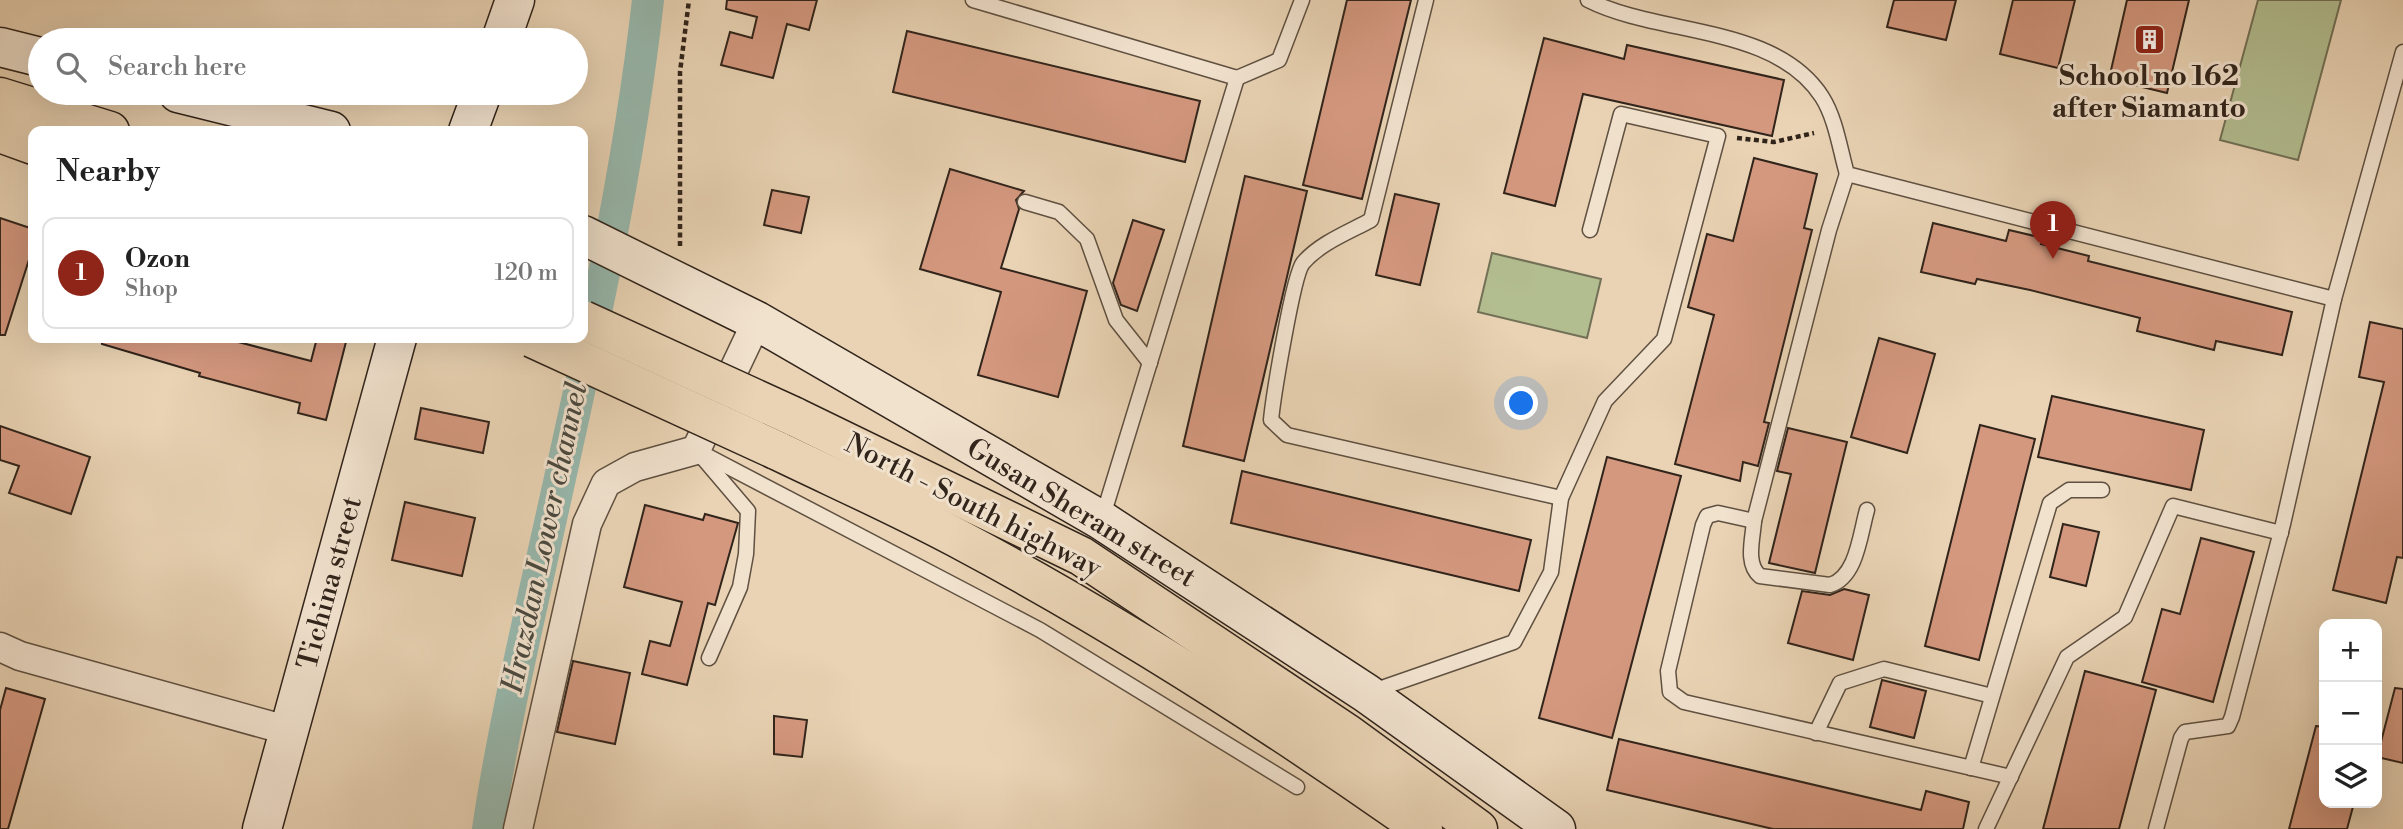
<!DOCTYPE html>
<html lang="en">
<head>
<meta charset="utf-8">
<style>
	:root { --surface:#fff; --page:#f2f2f2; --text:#222; --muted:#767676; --line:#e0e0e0; --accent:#8f2418 }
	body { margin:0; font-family:"Libre Bodoni",serif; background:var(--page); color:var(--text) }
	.controls { position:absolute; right:21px; bottom:21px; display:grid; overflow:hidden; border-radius:14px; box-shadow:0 7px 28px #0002 }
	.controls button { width:63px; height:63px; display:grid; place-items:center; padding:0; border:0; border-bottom:2px solid var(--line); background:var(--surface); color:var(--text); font:35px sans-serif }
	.you { position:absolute; left:1522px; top:404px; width:24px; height:24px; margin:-18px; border:5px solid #fff; border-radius:50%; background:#1a73e8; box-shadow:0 0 0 10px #1a73e833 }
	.badge { display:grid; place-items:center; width:46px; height:46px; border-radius:50%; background:var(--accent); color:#fff; font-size:23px; font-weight:700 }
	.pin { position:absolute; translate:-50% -58px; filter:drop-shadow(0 2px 4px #0008) }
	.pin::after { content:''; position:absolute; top:37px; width:24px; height:21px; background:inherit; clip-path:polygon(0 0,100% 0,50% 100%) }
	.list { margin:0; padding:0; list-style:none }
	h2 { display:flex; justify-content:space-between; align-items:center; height:91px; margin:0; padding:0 28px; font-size:30px }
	h2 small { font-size:23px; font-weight:400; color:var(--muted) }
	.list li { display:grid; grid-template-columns:46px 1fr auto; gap:21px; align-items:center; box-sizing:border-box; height:112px; margin:0 14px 14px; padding:0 14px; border:2px solid var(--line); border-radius:14px }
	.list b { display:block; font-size:26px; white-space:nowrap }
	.list p { margin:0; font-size:23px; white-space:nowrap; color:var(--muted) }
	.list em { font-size:23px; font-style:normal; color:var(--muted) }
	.icon { flex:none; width:38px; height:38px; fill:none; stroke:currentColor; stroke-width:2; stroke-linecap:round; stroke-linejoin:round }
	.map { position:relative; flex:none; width:2403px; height:829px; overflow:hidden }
	.search { position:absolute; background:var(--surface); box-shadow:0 7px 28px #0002; left:28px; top:28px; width:560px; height:77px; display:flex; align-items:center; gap:18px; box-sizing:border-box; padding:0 24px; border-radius:38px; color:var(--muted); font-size:26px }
	.panel { position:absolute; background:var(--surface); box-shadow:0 7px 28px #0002; left:28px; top:126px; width:560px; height:217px; border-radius:14px }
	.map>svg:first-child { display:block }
	.green { fill:#b2bd90; stroke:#727056; stroke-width:2 }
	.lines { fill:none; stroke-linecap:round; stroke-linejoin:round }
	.canal { stroke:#97b8ad; stroke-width:32 }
	.building { fill:#d4987f; stroke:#31241b; stroke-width:2 }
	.lane-casing { stroke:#5f5041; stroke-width:17 }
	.street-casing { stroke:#5f5041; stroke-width:31 }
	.secondary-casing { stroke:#31241b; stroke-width:41 }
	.highway-casing { stroke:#31241b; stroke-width:41 }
	.path { stroke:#31241b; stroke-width:4.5; stroke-dasharray:5 3.5; stroke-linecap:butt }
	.lane { stroke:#f1e2ce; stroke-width:14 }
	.street { stroke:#f1e2ce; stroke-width:28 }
	.secondary { stroke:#f1e2ce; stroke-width:38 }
	.highway { stroke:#e9d3b4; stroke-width:38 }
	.highway-bridge-casing { stroke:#31241b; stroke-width:41; stroke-linecap:butt }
	.highway-bridge { stroke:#e9d3b4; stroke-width:38 }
	.labels { text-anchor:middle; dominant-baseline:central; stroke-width:6; stroke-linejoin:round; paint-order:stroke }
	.poi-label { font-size:28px; font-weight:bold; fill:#31241b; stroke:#f1e2ce }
	.street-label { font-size:28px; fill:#31241b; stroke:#f1e2ce }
	.water-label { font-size:30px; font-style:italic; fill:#4a4940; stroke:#f1e2ce }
</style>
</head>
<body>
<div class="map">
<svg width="2403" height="829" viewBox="0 0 2403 829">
	<rect width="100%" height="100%" fill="#e9d3b4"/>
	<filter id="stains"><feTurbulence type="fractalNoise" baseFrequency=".00286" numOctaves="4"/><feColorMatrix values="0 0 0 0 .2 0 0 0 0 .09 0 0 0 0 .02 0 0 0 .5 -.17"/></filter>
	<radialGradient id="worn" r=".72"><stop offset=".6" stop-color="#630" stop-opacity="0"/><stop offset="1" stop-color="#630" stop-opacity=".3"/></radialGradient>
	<g class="green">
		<path d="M2258,0H2341L2298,160L2220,140Z"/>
		<path d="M1492,253L1601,279L1587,338L1478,312Z"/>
	</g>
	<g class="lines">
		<path class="canal" d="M488,829C503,729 526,631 548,532C587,357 628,179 648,0"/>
	</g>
	<g class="building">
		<path d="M727,0H817L809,30L787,24L773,78L721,65L730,32L752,38L757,17L726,9Z"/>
		<path d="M1347,0H1411L1362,199L1303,185Z"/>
		<path d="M1894,0H1956L1946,40L1887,27Z"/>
		<path d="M2013,0H2075L2058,68L2000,54Z"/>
		<path d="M2127,0H2189L2167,93L2109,79Z"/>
		<path d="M907,31L1200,101L1185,162L893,92Z"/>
		<path d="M1544,38L1624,59L1627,45L1784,80L1772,136L1583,94L1555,206L1504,193Z"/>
		<path d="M1754,158L1817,174L1804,228L1812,230L1764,422L1769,423L1758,466L1743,462L1740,481L1675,464L1714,315L1688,307L1707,234L1733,241Z"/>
		<path d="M950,169L1024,191L1016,200L1019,209L1001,268L1087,291L1058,397L978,375L1001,292L920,269Z"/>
		<path d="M1245,176L1307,191L1244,461L1183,446Z"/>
		<path d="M772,190L809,197L801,233L764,225Z"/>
		<path d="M1395,194L1439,204L1420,285L1376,275Z"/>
		<path d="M0,218L33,229V247L5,335H0Z"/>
		<path d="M1133,220L1164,230L1137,311L1121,305L1113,283Z"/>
		<path d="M1933,223L2006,241L2009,230L2043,238L2041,244L2089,256L2088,261L2292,312L2282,355L2216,341L2214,350L2137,331L2140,318L2030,290L1977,279L1975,284L1921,272Z"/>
		<path d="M2370,322L2403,329V558L2397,557L2386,603L2333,590L2384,382L2359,377Z"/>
		<path d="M102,338H223L311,361L317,338H347L326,420L298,413L300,403L199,376L200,373L102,344Z"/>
		<path d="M1879,338L1935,354L1907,453L1851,437Z"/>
		<path d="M2052,396L2204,430L2191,490L2038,457Z"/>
		<path d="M421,408L489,422L483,453L415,439Z"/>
		<path d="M1980,425L2035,439L1979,660L1925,646Z"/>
		<path d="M0,426L90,457L71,514L9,493L19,466L0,460Z"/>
		<path d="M1788,428L1847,442L1815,573L1769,563L1791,474L1777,471Z"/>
		<path d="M1607,457L1681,476L1612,738L1539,718Z"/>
		<path d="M1242,471L1531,540L1519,591L1231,523Z"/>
		<path d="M405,502L475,518L462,576L392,560Z"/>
		<path d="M645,505L703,520L705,514L738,523L715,605L708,603L687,685L642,674L650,641L670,646L682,602L624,587Z"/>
		<path d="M2063,524L2099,532L2086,586L2050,577Z"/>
		<path d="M2201,538L2254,552L2213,702L2142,682L2162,609L2180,614Z"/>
		<path d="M1844,589L1869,595L1853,660L1788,643L1802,591L1830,595Z"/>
		<path d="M573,661L630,673L615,744L557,732Z"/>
		<path d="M2085,671L2156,690L2119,829H2043Z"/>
		<path d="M1882,680L1926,691L1914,738L1870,727Z"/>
		<path d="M6,688L45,699L8,829H0V710Z"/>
		<path d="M2395,688L2403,689V763L2377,757Z"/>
		<path d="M774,716L807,720L802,757L774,754Z"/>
		<path d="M2316,726L2324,727V803H2354L2347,829H2289Z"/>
		<path d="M1619,739L1921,810L1926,791L1969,802L1963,829H1773L1607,790Z"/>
	</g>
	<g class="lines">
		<defs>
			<g id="lane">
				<path d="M973,0L1237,78L1102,519"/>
				<path d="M1426,0L1371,220C1349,232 1320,243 1303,263C1293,275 1273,399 1271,420L1287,435L1561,498"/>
				<path d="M1588,0C1659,36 1775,24 1822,97C1836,119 1840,150 1847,174L2334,299"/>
				<path d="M1237,78L1279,60L1302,0"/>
				<path d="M1847,174L1829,230L1754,521L1718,513L1707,516L1703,525L1668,671L1670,692L1684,702L2011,777"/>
				<path d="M1025,202L1059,212L1087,239L1116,320L1150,363"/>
				<path d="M696,450L1040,630L1297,787"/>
				<path d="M702,457L748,511L746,554L740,587L709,658"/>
				<path d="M1754,521C1753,538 1745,564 1760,576L1830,585C1857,577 1860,534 1867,510"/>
				<path d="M1370,692L1514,642L1551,572L1561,498L1605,401L1664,339L1718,136L1621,114L1590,230"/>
				<path d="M1816,733L1840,683L1884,669L1992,696"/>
				<path d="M1971,768L2050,503L2069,490H2102"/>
				<path d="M1986,829L2067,657L2125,617L2173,506L2281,533"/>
				<path d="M2156,829L2181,738L2185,732L2228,726L2232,717L2283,524L2334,299L2403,52"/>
			</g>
			<g id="street">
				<path d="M0,647L20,656L290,731"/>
				<path d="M518,829L587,524L606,483L635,467L696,450L757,321"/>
			</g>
			<g id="secondary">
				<path d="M501,40L515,0"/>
				<path d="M0,47L40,57"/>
				<path d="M178,93L331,131"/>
				<path d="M468,131L482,93"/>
				<path d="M583,235L757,321L1101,520L1366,693L1556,829"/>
				<path d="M262,829L397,338"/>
			</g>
			<g id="highway">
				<path d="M0,97L110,131"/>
				<path d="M0,133L33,145"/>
				<path d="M793,416L1081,556L1348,734L1478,829"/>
				<path d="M776,450C836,479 897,506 957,538C1115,622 1277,726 1423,829"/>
			</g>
		</defs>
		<use href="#lane" class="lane-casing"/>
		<use href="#street" class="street-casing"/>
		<use href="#secondary" class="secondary-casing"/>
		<use href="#highway" class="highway-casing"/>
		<g class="path">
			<path d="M1737,138L1774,142L1814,133"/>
			<path d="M680,246V72L689,0"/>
		</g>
		<use href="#lane" class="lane"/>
		<use href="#street" class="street"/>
		<use href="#secondary" class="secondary"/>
		<use href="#highway" class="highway"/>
		<defs>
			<g id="highway-bridge">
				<path d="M583,320L793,416"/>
				<path d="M532,338L776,450"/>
			</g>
		</defs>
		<use href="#highway-bridge" class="highway-bridge-casing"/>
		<use href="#highway-bridge" class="highway-bridge"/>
	</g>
	<defs>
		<symbol id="building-square" viewBox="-11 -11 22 22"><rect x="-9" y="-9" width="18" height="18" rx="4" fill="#8f2418" stroke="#f1e2ce"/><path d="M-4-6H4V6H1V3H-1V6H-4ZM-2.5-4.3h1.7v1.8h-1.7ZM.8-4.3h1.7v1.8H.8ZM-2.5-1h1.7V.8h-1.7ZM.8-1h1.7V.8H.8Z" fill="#fff"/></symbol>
	</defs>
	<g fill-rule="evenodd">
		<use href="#building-square" x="2132" y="22" width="35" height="35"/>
	</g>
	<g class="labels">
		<g class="poi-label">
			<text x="2149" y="76">School no 162<tspan x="2149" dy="32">after Siamanto</tspan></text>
		</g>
		<g class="street-label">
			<text transform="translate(973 506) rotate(27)">North - South highway</text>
			<text transform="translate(1081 513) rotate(31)">Gusan Sheram street</text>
			<text transform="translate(330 583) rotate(-75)">Tichina street</text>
		</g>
		<g class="water-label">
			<text transform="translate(545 538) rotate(-78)">Hrazdan Lower channel</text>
		</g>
	</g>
	<rect width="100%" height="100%" filter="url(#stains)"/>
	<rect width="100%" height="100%" fill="url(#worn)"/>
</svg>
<div class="controls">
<button>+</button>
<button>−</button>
<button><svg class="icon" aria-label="layers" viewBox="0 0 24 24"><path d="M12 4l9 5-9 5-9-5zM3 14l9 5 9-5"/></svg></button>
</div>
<div class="you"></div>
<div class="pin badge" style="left:2053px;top:259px">1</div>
<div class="search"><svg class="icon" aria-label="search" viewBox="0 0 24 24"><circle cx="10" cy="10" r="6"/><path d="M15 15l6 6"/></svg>Search here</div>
<section class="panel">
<h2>Nearby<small></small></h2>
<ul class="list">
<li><span class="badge">1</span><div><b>Ozon</b><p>Shop</p></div><em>120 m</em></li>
</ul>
</section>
</div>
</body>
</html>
